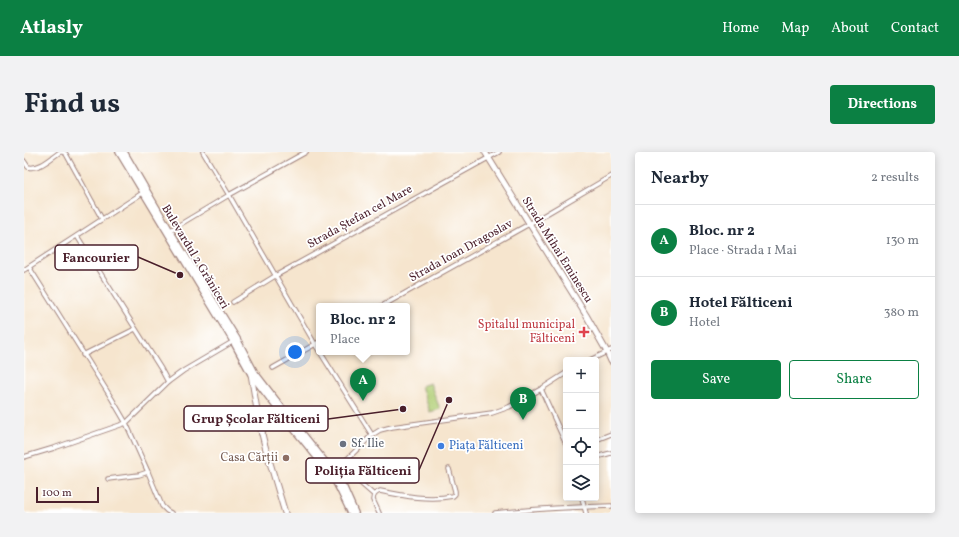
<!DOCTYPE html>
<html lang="en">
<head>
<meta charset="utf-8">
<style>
	:root { --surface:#fff; --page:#f2f2f3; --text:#1f2937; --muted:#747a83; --line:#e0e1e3; --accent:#0b8043 }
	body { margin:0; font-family:Vollkorn,serif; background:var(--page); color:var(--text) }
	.controls { position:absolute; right:12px; bottom:12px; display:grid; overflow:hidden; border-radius:4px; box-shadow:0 2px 10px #0003 }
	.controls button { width:36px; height:36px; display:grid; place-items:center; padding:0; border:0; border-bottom:1px solid var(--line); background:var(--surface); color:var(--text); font:20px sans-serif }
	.scale { position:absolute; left:12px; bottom:10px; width:63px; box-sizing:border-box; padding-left:4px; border:2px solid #4a1f2b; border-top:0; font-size:11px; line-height:14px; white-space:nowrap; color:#4a1f2b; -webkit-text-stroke:3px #fff; paint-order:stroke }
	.you { position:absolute; left:271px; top:200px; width:14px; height:14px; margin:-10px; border:3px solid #fff; border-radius:50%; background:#1a73e8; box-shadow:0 0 0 6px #1a73e833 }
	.badge { display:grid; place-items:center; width:26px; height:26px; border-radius:50%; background:var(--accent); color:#fff; font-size:13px; font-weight:700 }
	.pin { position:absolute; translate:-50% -33px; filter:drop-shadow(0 1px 2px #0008) }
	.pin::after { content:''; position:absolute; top:21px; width:14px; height:12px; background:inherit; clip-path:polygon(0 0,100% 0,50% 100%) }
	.popup { position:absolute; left:292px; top:151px; width:94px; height:52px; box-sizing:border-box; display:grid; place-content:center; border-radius:4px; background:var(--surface); filter:drop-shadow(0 1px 3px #0005); font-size:13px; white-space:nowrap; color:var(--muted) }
	.popup b { font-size:15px; color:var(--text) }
	.popup::after { content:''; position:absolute; left:50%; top:100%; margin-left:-8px; border:8px solid transparent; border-top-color:var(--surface) }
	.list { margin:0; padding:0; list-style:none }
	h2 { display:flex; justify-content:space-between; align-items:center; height:52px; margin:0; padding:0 16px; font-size:17px }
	h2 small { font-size:13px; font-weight:400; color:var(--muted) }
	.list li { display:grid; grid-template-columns:26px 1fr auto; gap:12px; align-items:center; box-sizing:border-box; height:72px; padding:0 16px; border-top:1px solid var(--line) }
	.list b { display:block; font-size:15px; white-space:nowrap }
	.list p { margin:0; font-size:13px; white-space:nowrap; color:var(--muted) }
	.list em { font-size:13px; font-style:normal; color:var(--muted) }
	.actions { display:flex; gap:8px; padding:12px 16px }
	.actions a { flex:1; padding:9px 0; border:1px solid var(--accent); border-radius:4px; text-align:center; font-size:14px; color:var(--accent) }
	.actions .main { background:var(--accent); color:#fff }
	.icon { flex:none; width:22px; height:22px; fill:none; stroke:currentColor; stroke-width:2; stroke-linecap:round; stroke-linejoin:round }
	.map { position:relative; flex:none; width:587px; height:361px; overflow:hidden; border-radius:4px }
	header { display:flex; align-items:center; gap:24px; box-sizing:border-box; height:56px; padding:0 20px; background:var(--accent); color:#fff }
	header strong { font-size:19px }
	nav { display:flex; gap:22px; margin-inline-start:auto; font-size:14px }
	.intro { display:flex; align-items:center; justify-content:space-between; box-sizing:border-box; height:96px; padding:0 24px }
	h1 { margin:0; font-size:28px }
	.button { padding:10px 18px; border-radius:4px; background:var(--accent); color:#fff; font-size:14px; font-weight:700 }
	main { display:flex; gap:24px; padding:0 24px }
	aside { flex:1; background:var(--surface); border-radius:4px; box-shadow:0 2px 10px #0003 }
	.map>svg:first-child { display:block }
	.green { fill:#b0ce75; stroke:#7d7650 }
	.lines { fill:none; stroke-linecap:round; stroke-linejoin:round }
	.street-casing { stroke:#a0827c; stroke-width:5.5 }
	.secondary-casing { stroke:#a0827c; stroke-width:7 }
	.primary-casing { stroke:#a0827c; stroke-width:8 }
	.street { stroke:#fff; stroke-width:3.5 }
	.secondary { stroke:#fff; stroke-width:5 }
	.primary { stroke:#fff; stroke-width:5.5 }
	.health-dot { fill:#e0444e; stroke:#fff; stroke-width:1.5 }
	.worship-dot { fill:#6b7280; stroke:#fff; stroke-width:1.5 }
	.shop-dot { fill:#3f7fe0; stroke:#fff; stroke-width:1.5 }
	.education-dot { fill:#8d6e63; stroke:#fff; stroke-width:1.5 }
	.labels { text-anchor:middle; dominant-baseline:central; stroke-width:3.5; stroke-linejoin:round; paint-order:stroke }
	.street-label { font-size:12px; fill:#4a1f2b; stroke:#fff }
	.health-label { font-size:12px; fill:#be3a42; stroke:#fff; text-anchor:end }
	.worship-label { font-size:12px; fill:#5b616d; stroke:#fff; text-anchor:start }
	.shop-label { font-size:12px; fill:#366cbe; stroke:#fff; text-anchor:start }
	.education-label { font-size:12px; fill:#785e54; stroke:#fff; text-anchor:end }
	.leader { fill:none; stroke:#4a1f2b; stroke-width:1.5 }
	.callout-dot { fill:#4a1f2b; stroke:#fff; stroke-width:1.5 }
	.callout { fill:#fff; stroke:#4a1f2b; stroke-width:1.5 }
	.callout-label { font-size:13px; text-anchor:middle; font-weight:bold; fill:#4a1f2b }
</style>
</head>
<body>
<header>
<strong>Atlasly</strong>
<nav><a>Home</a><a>Map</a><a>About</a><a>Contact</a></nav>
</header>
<div class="intro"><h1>Find us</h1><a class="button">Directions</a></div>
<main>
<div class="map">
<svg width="587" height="361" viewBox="0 0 587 361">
	<rect width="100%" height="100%" fill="#fff"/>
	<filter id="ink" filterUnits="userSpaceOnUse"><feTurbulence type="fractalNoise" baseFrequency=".025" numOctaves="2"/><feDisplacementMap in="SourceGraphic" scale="8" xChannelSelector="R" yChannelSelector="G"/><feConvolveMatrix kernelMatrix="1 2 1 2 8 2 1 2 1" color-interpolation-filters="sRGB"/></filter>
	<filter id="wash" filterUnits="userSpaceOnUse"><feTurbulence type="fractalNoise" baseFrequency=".012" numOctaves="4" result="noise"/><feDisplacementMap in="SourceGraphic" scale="16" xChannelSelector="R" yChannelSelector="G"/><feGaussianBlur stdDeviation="0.9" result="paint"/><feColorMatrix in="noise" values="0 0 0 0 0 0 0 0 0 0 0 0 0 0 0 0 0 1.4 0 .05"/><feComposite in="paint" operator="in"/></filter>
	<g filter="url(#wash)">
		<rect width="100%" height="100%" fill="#f6e5ce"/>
		<path class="green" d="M406,231L416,257L406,260L397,234Z"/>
	</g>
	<g filter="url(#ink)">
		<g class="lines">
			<defs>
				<g id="street">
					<path d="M179,0L205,43L295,199"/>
					<path d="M0,9L4,15C15,18 27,6 36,0H39L42,2L78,67"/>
					<path d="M145,79L205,43L282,0"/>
					<path d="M53,84L137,217L144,230"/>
					<path d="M5,115L88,247L102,271L124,320L138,354L143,359L147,361"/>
					<path d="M0,118L120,40"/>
					<path d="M209,150L251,124L475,0"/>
					<path d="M358,154L505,72L587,24"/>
					<path d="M296,200L348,283"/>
					<path d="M59,203L111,177"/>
					<path d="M566,208L587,198"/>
					<path d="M249,216L295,190"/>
					<path d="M517,237L542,292"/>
					<path d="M572,288L587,282"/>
					<path d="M0,305L30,296L102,271L144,230L159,219L210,189"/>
					<path d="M572,305L587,301"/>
					<path d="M336,320L333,327L334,329L350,343"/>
					<path d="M310,324L317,313L348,283L356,278L368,275L468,261L485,255L517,237L542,221"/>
					<path d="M84,327L115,323L124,320"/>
					<path d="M558,346L562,361"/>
					<path d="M355,361L349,348C349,343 351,341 356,339C380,344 405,349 429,344L431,342V339L425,317"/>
					<path d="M471,361C510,357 548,355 587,354"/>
				</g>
				<g id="secondary">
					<path d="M461,0L562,163L583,200L587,209"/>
					<path d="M227,222L235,270L241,294L261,361"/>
				</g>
				<g id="primary">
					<path d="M95,0L209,189L227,222L257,261L309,325L316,338L327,361"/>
					<path d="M100,0L146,79L213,187L231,221L261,260L311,322L320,336L331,361"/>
					<path d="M238,281C238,267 242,261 257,261"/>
				</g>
			</defs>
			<use href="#street" class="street-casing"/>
			<use href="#secondary" class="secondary-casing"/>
			<use href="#primary" class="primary-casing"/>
			<use href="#street" class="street"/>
			<use href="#secondary" class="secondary"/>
			<use href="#primary" class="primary"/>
		</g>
	</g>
	<path class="health-dot" d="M558 174h4v4h4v4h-4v4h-4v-4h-4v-4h4z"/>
	<circle class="worship-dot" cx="319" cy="292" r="4"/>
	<circle class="shop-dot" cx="417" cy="294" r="4"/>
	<circle class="education-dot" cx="262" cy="306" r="4"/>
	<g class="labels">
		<g class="street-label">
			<text transform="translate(336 65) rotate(-29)">Strada Ștefan cel Mare</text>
			<text transform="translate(533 98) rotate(58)">Strada Mihai Eminescu</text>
			<text transform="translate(437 99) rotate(-29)">Strada Ioan Dragoslav</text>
			<text transform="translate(171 105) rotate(59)">Bulevardul 2 Grăniceri</text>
		</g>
		<g class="health-label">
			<text x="551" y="173">Spitalul municipal<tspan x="551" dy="14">Fălticeni</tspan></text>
		</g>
		<g class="worship-label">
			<text x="327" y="292">Sf. Ilie</text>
		</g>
		<g class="shop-label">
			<text x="425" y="294">Piața Fălticeni</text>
		</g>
		<g class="education-label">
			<text x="254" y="306">Casa Cărții</text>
		</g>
	</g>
	<path class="leader" d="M156 123L114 105M379 257L304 267M425 248L395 318"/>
	<g class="callout-dot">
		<circle cx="156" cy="123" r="4"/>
		<circle cx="379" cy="257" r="4"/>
		<circle cx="425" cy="248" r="4"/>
	</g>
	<g class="callout">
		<rect x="31" y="93" width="83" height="25" rx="4"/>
		<rect x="160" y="254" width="144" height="25" rx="4"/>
		<rect x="282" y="306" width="113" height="25" rx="4"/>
	</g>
	<g class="callout-label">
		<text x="72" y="110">Fancourier</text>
		<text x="232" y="271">Grup Școlar Fălticeni</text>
		<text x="339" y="323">Poliția Fălticeni</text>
	</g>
</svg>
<div class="controls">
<button>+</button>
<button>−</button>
<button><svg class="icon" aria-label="locate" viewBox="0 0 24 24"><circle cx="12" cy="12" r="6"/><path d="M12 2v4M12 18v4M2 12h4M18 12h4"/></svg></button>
<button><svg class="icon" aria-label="layers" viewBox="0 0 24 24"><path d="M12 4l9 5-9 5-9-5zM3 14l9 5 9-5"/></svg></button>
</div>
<div class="scale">100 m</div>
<div class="you"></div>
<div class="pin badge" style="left:339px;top:249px">A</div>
<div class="popup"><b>Bloc. nr 2</b>Place</div>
<div class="pin badge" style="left:499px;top:268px">B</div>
</div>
<aside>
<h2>Nearby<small>2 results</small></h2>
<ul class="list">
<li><span class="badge">A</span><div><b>Bloc. nr 2</b><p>Place · Strada 1 Mai</p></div><em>130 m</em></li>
<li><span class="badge">B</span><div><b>Hotel Fălticeni</b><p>Hotel</p></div><em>380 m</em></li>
</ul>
<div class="actions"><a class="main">Save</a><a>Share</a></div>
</aside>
</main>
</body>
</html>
